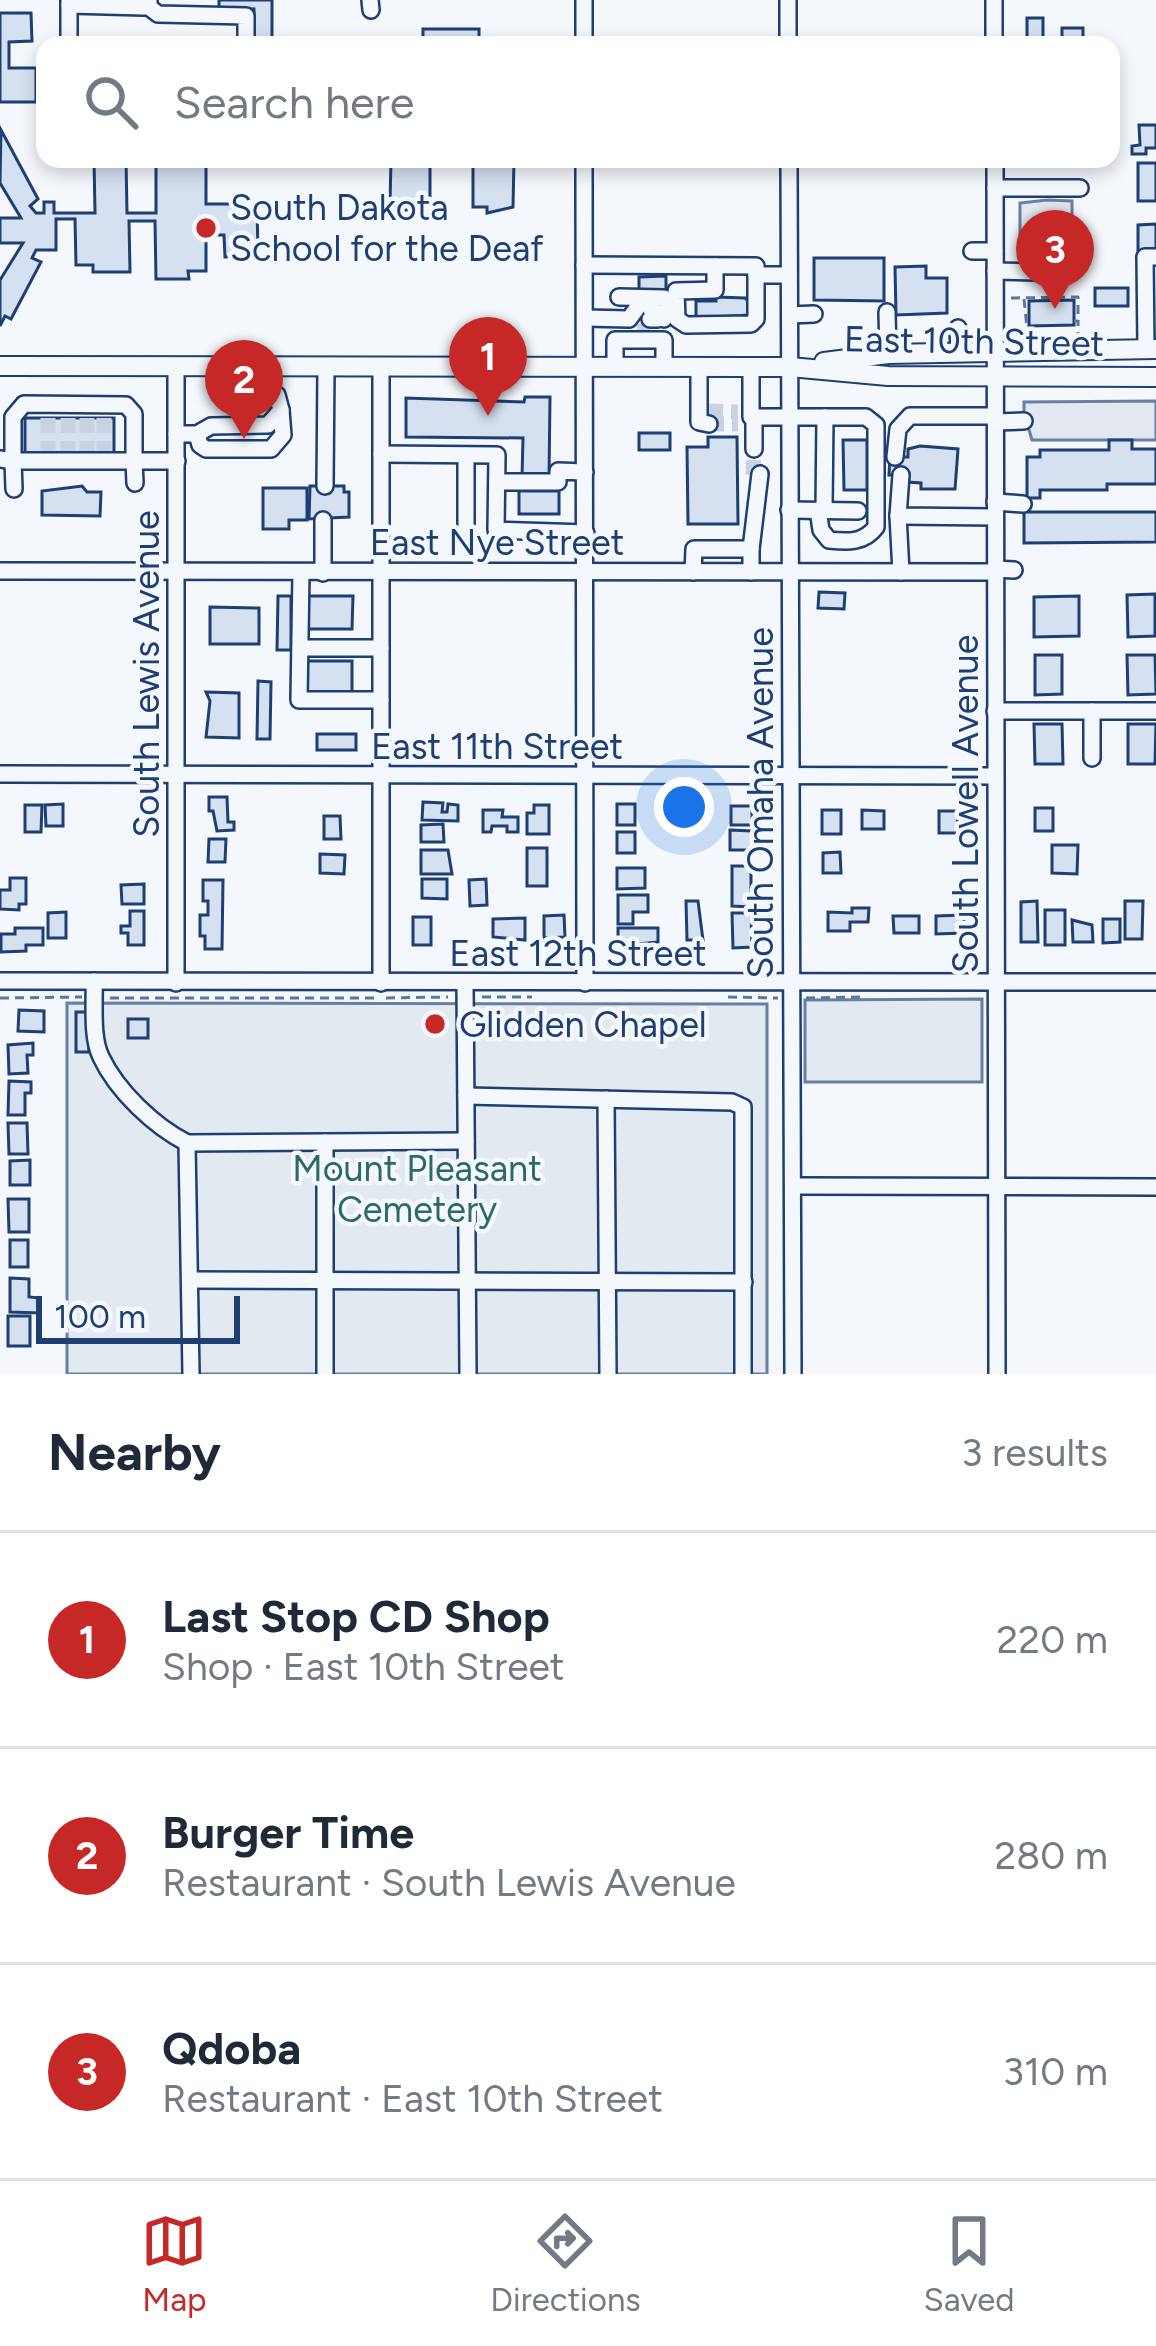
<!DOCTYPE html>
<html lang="en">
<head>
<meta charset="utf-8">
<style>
	:root { --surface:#fff; --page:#f6f6f7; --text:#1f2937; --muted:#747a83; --line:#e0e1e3; --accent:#c62828 }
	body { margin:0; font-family:Figtree,sans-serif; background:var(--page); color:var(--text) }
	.scale { position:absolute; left:36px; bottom:30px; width:204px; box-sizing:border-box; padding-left:12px; border:6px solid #1d3f73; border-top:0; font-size:33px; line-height:42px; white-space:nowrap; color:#1d3f73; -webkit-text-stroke:9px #f4f7fb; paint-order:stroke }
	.you { position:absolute; left:684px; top:807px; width:42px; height:42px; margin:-30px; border:9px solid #fff; border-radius:50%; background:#1a73e8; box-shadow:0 0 0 18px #1a73e833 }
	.badge { display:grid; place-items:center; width:78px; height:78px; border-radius:50%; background:var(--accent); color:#fff; font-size:39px; font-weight:700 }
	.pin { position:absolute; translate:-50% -99px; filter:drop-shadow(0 3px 6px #0008) }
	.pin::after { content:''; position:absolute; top:63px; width:42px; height:36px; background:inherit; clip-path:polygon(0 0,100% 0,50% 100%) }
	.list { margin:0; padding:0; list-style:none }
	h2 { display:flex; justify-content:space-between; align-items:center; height:156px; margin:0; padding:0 48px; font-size:51px }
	h2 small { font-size:39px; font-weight:400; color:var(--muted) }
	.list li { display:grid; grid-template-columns:78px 1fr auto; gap:36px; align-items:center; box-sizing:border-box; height:216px; padding:0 48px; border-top:3px solid var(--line) }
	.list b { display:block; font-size:45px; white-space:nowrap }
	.list p { margin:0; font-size:39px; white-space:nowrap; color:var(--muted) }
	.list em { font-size:39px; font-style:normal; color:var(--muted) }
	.icon { flex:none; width:66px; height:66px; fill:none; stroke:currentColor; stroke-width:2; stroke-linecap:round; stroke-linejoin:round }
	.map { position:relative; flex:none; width:1156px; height:1374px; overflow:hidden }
	.search { position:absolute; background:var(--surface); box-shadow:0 6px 18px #0003; left:36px; right:36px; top:36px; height:132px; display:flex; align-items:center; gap:30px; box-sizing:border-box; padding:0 42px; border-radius:24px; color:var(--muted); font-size:45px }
	.sheet { height:804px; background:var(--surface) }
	nav { display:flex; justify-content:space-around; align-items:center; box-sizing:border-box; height:168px; border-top:3px solid var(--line); background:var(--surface); font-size:33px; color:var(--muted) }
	nav a { display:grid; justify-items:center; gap:6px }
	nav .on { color:var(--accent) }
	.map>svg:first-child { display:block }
	.green { fill:#e3e9f0; stroke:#687fa3; stroke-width:3 }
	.parking { fill:#e3e8f0; stroke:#687fa3; stroke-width:3 }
	.building { fill:#d5e0f0; stroke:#1d3f73; stroke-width:3 }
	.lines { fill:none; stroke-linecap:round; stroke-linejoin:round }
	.minor-tunnel { stroke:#c9d2e0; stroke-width:15; stroke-dasharray:15 8; stroke-linecap:butt }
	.minor-casing { stroke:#1d3f73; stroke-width:20 }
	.major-casing { stroke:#1d3f73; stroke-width:22 }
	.path { stroke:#5e769c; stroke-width:3; stroke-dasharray:9 6; stroke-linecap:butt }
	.minor { stroke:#f4f7fb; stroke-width:15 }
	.major { stroke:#f4f7fb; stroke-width:18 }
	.poi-dot { fill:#c62828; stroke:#f4f7fb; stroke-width:4.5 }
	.labels { text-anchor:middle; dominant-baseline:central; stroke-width:9; stroke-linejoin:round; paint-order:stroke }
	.poi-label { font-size:36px; fill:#1d3f73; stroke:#f4f7fb; text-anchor:start }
	.street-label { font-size:36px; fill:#1d3f73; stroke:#f4f7fb }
	.park-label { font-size:36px; fill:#2c6c60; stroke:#f4f7fb }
</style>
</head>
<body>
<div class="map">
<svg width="1156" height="1374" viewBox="0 0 1156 1374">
	<rect width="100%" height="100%" fill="#f4f7fb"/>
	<g class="green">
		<path d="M982,999V1082H805V1000Z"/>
		<path d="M67,1003L767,1004V1374H67Z"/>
	</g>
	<g class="parking">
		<path d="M1047,200L1072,201V263L1048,262L1020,254V203Z"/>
		<path d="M1156,401V440H1032L1024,413V402Z"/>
	</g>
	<g class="building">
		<path d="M219,0H272V45H254V9L219,8Z"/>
		<path d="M0,13H31L32,41L9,42V68H36V102H0Z"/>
		<rect x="1027" y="18" width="16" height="22"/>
		<rect x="1062" y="28" width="21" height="17"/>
		<rect x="423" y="29" width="56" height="16"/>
		<path d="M1139,125H1156V148H1146V154H1132V146L1140,145Z"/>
		<path d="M1,130L38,199L30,206L36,213H44V202H54V213H95L94,159H126L127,213H156V159H206V204H257L258,256L225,257L224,235H206V271H188L189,279H156L155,221H129L130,272H93V265H76L75,219H56V250H36L32,258L41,262L11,319L5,316L0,326V280L23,243H0V218H21L0,183Z"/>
		<path d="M391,159H514L513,207L487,213V207H473V160H430V203H416V210H405V204H390Z"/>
		<rect x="1138" y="163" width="18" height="38"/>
		<path d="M1156,224V252H1138V225Z"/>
		<path d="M814,258H884V301L814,300Z"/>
		<path d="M926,266V278H947V313L896,315L895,267Z"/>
		<path d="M666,276V294H639V277Z"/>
		<rect x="1095" y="288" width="33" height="18"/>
		<path d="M716,297L745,298L748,301V315L696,319V301H716Z"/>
		<path d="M1074,300V325L1029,326V301Z"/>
		<path d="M525,397H550L549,478H522L523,438L406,437V398L524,402Z"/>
		<rect x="25" y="418" width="89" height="38"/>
		<rect x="639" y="433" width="31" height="17"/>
		<path d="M708,437H737L738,524H688L687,447H708Z"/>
		<path d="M843,440H867V490H844Z"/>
		<path d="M1109,440H1132V449H1156V484H1107V490H1040V498H1027V457H1040V450H1109Z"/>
		<path d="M920,446L958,449L955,489H921V483L907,482L906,475H889L890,457H908V449Z"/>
		<path d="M82,486L87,492H101L100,516L42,515V491Z"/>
		<path d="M310,486H344V492H349V517L309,519Z"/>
		<path d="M263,488H307V520H289V529H263Z"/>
		<rect x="519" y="491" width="40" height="23"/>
		<path d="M1024,512H1156V542L1024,543Z"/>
		<path d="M819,592L845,593L844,609L818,608Z"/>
		<path d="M1155,594V636L1128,637L1127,595Z"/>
		<path d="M278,596H291V650H277Z"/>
		<path d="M306,596H353L352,629H306Z"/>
		<path d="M1079,596V636L1034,637V597Z"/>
		<path d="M210,607L259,608V644H210Z"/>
		<path d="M1035,655H1062V694L1035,695Z"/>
		<path d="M1127,655H1155L1156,694L1128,695Z"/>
		<rect x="305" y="661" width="47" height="32"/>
		<path d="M258,681L271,682L270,739H257Z"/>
		<path d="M206,692L239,693V738L206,737L210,701Z"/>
		<path d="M1034,724H1062L1063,764H1035Z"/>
		<path d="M1128,724H1156L1155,764H1128Z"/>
		<rect x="317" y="734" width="39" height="16"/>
		<path d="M209,797H227L228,822H234V830L217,831L213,811H209Z"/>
		<path d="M423,802L443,803L442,812H447L448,804L458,805V821L422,820Z"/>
		<path d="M63,804V826H46L45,805Z"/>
		<rect x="617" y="804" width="18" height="21"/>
		<path d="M25,805H42L41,832H25Z"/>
		<path d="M534,805H549V834H527V813H534Z"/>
		<rect x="731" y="806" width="21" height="19"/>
		<rect x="1035" y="808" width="18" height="23"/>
		<path d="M483,810H503L502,817H518V832H507V826H492L491,832H483Z"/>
		<rect x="822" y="810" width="19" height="24"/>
		<path d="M862,810L884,811V829H862Z"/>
		<path d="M939,811H957L958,833H939Z"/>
		<path d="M324,816H340L341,839H324Z"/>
		<path d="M443,824L444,842H421V825Z"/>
		<path d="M730,830L752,831V850H730Z"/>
		<rect x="617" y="832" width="18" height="21"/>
		<path d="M209,839H226L225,862H208Z"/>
		<path d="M1052,845H1078L1077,874L1052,873Z"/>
		<rect x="527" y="848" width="20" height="38"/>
		<path d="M421,850H448L452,874H421Z"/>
		<path d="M840,852L841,873H823V853Z"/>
		<path d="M320,854L345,855L344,874L320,873Z"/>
		<path d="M732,866H751V907L732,906Z"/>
		<path d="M617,868H645V888L617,889Z"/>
		<path d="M10,878H26V904H19V910L0,909V890H10Z"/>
		<path d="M422,879H447V899L422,898Z"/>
		<path d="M486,879L487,905L470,906L469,880Z"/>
		<path d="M203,880H223L222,949H205V936H200V915H208V901H203Z"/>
		<path d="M144,884V904H122L121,885Z"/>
		<path d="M618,895H648V912H633V924H618Z"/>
		<path d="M686,901H698L703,940H687Z"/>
		<path d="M1037,901L1038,942H1021V902Z"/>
		<path d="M1125,901H1143L1142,939H1125Z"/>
		<path d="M852,908H869L868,922H850V931H828V912L852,913Z"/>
		<rect x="1045" y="910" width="20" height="35"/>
		<path d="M130,911H144V945H128V933H121V926H130Z"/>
		<path d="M66,912V938H48V913Z"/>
		<path d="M732,913H751L752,947L733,948Z"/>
		<path d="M564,915L565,937L544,938V916Z"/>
		<path d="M964,915V933L936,934V916Z"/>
		<path d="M893,916H919V933H894Z"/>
		<rect x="413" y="917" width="18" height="28"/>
		<path d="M525,918V940L493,937V919Z"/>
		<path d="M1103,919H1120V942L1103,943Z"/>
		<path d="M1072,920L1092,925L1093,942H1073Z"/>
		<path d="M15,928H43V945H26V951L1,952V934H15Z"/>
		<path d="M618,928H658V942L618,946Z"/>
		<path d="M19,1010L44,1011V1032L18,1031Z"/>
		<path d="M76,1012H88L89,1052H76Z"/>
		<rect x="128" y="1019" width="20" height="19"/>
		<path d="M33,1043V1055H27L28,1073L9,1074L8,1045Z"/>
		<path d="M9,1081L31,1082V1093H25V1115H8Z"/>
		<path d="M8,1123H27L28,1154H9Z"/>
		<path d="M30,1160V1185H10V1161Z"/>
		<path d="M8,1199H29V1232H9Z"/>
		<rect x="10" y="1240" width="18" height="27"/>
		<path d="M10,1278L29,1279V1297L40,1298V1313L10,1312Z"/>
		<rect x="8" y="1316" width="22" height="30"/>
	</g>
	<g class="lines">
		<g class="minor-tunnel">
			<path d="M637,331H650"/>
			<path d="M708,411L738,412"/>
			<path d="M68,418V456"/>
			<path d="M87,418V456"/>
			<path d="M104,418V456"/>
			<path d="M709,424H738"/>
			<path d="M48,456V418"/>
			<path d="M753,475L754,449"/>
		</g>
		<defs>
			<g id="minor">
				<path d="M69,0V5L143,7H149V0"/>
				<path d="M370,0L371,10"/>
				<path d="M584,0V45"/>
				<path d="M788,0V45"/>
				<path d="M994,0V45"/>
				<path d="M149,7L158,14L246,16V45"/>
				<path d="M69,45V5"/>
				<path d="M584,159L585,983"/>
				<path d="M789,159L793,1374"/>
				<path d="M995,159L997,1374"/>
				<path d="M995,188H1080"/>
				<path d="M972,251H995"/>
				<path d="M584,265L756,266V275H789"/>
				<path d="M715,266V290L676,291L677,319L686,325L751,324L756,319V275"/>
				<path d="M995,271L1036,272"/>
				<path d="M619,297L664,298V319"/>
				<path d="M887,312L888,354"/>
				<path d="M790,315L814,314"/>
				<path d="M585,318L629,319L637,308"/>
				<path d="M650,319H658L650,308"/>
				<path d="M958,328L959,351"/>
				<path d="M1146,349L1145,257H1156"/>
				<path d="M615,367V340H664V367"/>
				<path d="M699,367V422L709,424"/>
				<path d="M751,367V417H866L876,425V527C864,543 848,542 829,540L821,530L818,510"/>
				<path d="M754,417V449"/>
				<path d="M995,422L1024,421"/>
				<path d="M176,434H197L211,426L268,425L281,410L277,395"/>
				<path d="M197,434L200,445L206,449H271L283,435L281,410"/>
				<path d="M381,454L497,455L496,530L586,533"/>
				<path d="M466,455V540"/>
				<path d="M895,457L898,429L910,416H995"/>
				<path d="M0,459L13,461V417L24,404L126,405L134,414V461H177"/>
				<path d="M901,475L898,516L995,517"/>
				<path d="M497,482H558V471L585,472"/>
				<path d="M325,486L326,367"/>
				<path d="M14,489L13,461H134L135,483"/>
				<path d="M995,502L1023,504"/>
				<path d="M789,510L858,511"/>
				<path d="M824,510L825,417"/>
				<path d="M898,516L901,572"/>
				<path d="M751,549L760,474"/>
				<path d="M994,569L1014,570"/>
				<path d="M0,571L994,572"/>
				<path d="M301,572L299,700H381"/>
				<path d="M693,572L694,549H751V572"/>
				<path d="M323,573V520"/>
				<path d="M300,648H381"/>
				<path d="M995,711H1156"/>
				<path d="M1092,711V758"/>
				<path d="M0,774L995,776"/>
				<path d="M0,981L1156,982"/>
				<path d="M94,981C95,1003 91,1037 101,1057C117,1091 154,1126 187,1143L466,1141"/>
				<path d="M176,983V366"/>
				<path d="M381,983V367"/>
				<path d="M465,983L468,1374"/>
				<path d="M466,1096L732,1102L743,1107V1374"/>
				<path d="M606,1099L608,1374"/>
				<path d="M325,1142V1374"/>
				<path d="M187,1143L191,1374"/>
				<path d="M793,1186L1156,1187"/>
				<path d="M190,1280L744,1282"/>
			</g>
			<g id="major">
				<path d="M824,362L888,354L1156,349"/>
				<path d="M0,366L790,367L888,376L1156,377"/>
			</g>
		</defs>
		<use href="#minor" class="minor-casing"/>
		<use href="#major" class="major-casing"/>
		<g class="path">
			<path d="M1011,298L1078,297V321"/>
			<path d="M1024,299L1028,337"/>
			<path d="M1074,321H1078V334"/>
			<path d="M482,997H532"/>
			<path d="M728,997L778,998"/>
			<path d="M0,998L82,997"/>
			<path d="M110,998H376"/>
			<path d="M386,998L448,997"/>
			<path d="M806,998L862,997"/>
		</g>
		<use href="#minor" class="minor"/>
		<use href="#major" class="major"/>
	</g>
	<g class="poi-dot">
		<circle cx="206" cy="228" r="12"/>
		<circle cx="435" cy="1024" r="12"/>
	</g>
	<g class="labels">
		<g class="poi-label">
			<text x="230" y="207">South Dakota<tspan x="230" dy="41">School for the Deaf</tspan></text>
			<text x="459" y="1024">Glidden Chapel</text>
		</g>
		<g class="street-label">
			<text transform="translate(974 341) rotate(1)">East 10th Street</text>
			<text x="497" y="542">East Nye Street</text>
			<text transform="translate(146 674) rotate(-90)">South Lewis Avenue</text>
			<text x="497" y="746">East 11th Street</text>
			<text transform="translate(760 803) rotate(-90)">South Omaha Avenue</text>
			<text transform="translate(965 804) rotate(-90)">South Lowell Avenue</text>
			<text x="578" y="953">East 12th Street</text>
		</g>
		<g class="park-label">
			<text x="417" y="1168">Mount Pleasant<tspan x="417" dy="41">Cemetery</tspan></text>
		</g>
	</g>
</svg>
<div class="scale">100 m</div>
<div class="you"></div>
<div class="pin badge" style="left:488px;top:416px">1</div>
<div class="pin badge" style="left:244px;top:439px">2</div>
<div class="pin badge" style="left:1055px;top:309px">3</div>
<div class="search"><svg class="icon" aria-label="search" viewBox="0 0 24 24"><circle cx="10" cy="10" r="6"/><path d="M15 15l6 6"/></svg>Search here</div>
</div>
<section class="sheet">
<h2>Nearby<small>3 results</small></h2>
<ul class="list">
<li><span class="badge">1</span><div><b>Last Stop CD Shop</b><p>Shop · East 10th Street</p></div><em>220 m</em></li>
<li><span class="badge">2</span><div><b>Burger Time</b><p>Restaurant · South Lewis Avenue</p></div><em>280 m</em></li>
<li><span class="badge">3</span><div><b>Qdoba</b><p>Restaurant · East 10th Street</p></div><em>310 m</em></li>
</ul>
</section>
<nav>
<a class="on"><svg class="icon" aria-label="map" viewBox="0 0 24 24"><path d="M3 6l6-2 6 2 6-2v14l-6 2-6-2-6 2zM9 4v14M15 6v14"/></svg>Map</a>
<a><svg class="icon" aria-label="directions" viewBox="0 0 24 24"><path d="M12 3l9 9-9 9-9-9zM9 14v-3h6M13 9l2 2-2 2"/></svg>Directions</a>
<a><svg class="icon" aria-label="saved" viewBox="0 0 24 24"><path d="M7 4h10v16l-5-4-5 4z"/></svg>Saved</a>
</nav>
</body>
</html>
